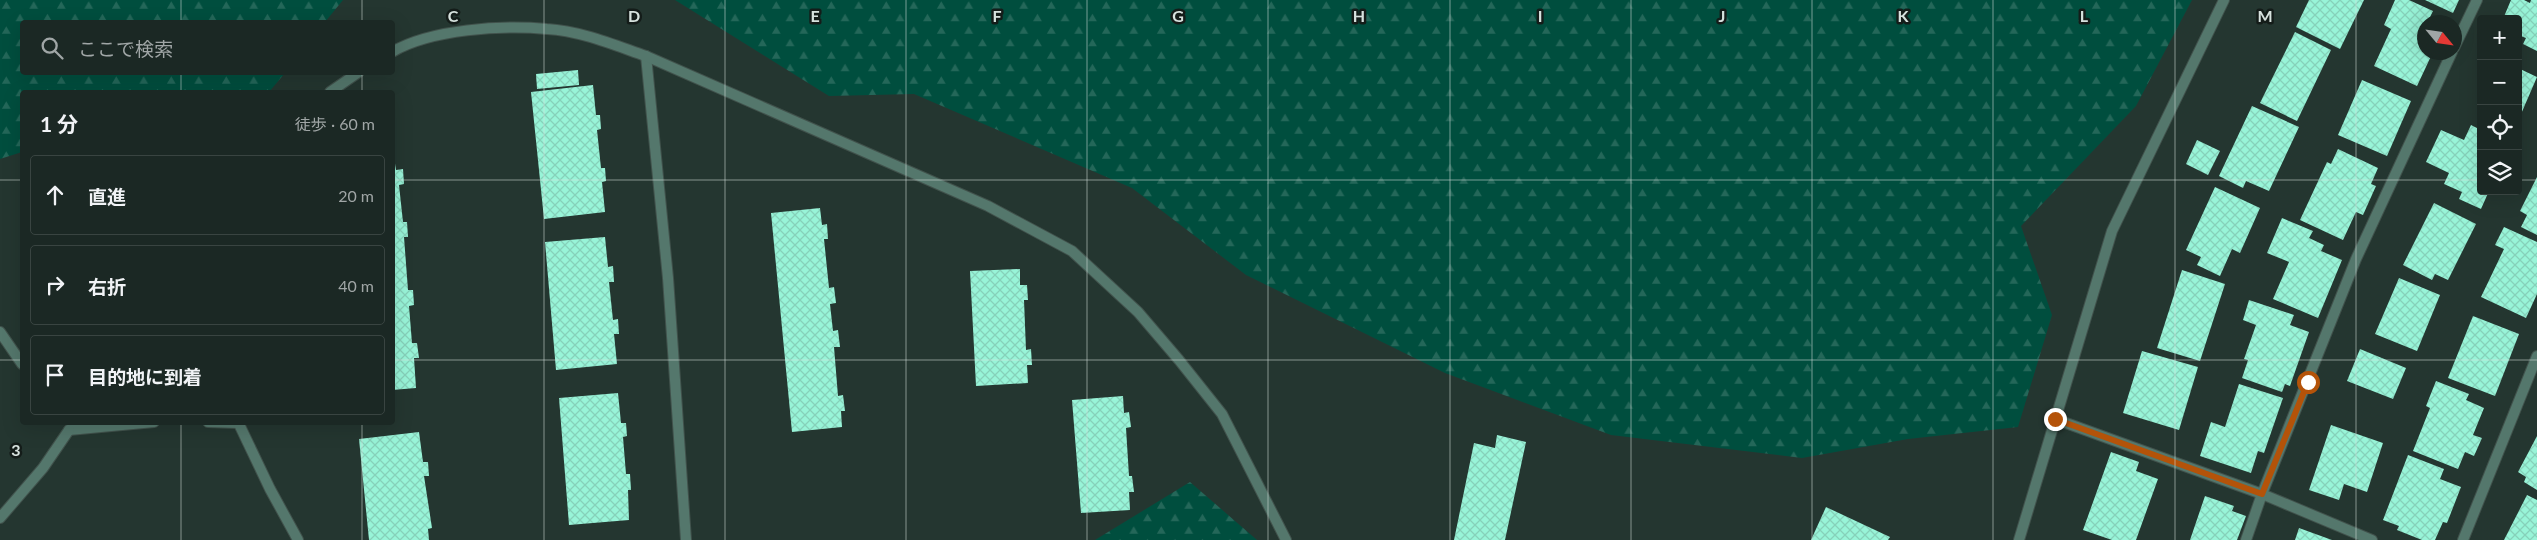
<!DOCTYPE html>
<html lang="ja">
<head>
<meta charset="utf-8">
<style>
	:root { --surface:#1b2824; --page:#283431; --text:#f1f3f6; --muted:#a0a6a6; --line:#394441 }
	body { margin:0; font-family:Lato,"Noto Sans JP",sans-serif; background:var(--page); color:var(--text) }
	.controls { position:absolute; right:15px; top:15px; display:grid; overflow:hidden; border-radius:5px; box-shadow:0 5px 20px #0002 }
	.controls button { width:45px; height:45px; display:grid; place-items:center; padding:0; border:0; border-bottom:1px solid var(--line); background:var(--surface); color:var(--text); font:25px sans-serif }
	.compass { position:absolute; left:2417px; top:15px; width:45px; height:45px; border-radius:50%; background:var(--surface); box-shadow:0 5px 20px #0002; rotate:119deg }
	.stop { position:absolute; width:15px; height:15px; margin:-11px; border:4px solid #b45309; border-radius:50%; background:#fff }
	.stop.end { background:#b45309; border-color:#fff; box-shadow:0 1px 5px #0008 }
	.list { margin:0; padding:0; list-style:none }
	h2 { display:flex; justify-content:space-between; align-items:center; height:65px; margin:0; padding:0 20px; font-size:21px }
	h2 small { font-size:16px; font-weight:400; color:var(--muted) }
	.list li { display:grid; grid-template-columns:32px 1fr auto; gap:15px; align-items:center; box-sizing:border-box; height:80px; margin:0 10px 10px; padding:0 10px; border:1px solid var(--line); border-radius:5px }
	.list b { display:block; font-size:19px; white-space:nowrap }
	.list em { font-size:16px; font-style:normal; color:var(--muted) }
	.icon { flex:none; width:28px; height:28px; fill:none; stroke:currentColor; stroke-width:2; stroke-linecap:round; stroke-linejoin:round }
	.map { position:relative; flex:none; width:2537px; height:540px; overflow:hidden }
	.search { position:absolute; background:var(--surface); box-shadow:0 5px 20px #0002; left:20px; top:20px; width:375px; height:55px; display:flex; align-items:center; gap:12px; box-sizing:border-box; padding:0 18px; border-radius:5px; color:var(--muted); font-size:19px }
	.panel { position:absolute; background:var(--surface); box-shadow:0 5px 20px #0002; left:20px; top:90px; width:375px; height:335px; border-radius:5px }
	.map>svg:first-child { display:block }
	.forest { fill:url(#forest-firs) }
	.building { fill:url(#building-cross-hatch) }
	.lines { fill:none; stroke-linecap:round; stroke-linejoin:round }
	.minor-casing { stroke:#41524c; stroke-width:12 }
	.tertiary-casing { stroke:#41524c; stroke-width:12 }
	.minor { stroke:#54776c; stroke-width:10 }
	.tertiary { stroke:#54776c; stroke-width:10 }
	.route { stroke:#b45309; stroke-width:6 }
	.grid { fill:none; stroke:#d7e2de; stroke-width:1; stroke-opacity:0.55 }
	.grid-label { font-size:16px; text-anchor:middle; font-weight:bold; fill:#d7e2de; stroke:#141c19; stroke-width:5; stroke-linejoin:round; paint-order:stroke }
</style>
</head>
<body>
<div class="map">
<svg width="2537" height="540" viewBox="0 0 2537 540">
	<defs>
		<pattern id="forest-firs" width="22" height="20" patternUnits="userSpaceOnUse" patternTransform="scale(1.25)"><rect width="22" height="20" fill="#004e3e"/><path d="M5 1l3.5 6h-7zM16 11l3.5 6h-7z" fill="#246759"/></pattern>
		<pattern id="building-cross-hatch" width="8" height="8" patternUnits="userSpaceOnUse" patternTransform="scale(1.25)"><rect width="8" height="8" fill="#98f4d8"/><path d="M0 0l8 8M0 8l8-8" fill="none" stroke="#86d1ba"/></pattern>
	</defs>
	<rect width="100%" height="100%" fill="#243630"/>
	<g class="forest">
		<path d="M0,0H343L325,22H22V72L285,73L269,92H22V152L0,159Z"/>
		<path d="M675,0H2192L2136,106L2021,226L2052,315L2018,427L1908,439L1802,458L1611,435L1445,373L1246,275L1132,188L914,94L829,96Z"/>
		<path d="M1190,482L1257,540H1095Z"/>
	</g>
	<g class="building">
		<path d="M2309,0H2364L2340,49L2296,27Z"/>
		<path d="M2395,0H2409L2433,11L2428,21L2432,22H2424V52H2433L2417,86L2374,66L2391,29L2384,25Z"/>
		<path d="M2425,0H2459L2453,13Z"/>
		<path d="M2511,0H2524L2530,3L2531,0H2537V51L2523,44L2526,38L2518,35V19H2503Z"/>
		<path d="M2295,32L2331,50L2297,121L2260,103Z"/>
		<path d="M2518,68L2537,77L2518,121Z"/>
		<path d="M578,70L579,85L537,89L536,74Z"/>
		<path d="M2362,80L2411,101L2387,156L2338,135Z"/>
		<path d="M593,85L596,115H600L601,129L597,130L601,168H605L606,181L602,182L605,212L544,219L531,92Z"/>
		<path d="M2252,106L2299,127L2269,191L2246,181L2243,188L2219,176Z"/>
		<path d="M2471,125L2481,130V191H2489L2481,209L2459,199L2462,192L2444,184L2449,173L2426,162L2441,130L2464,140Z"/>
		<path d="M2197,140L2220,151L2208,175L2186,164Z"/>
		<path d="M392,144L396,170L403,169L404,184L399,185L403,222H407L408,237H404L408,290H413L414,305L409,306L412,343H417L419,358H414L416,388L392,390Z"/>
		<path d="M2338,149L2378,168L2371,184L2376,186L2363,215L2356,212L2343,240L2300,220L2327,162L2331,164Z"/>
		<path d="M2537,177V235L2521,227L2527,215L2520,211Z"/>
		<path d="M2215,187L2260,208L2240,253L2232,249L2220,276L2197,265L2201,257L2186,250Z"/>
		<path d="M2434,203L2476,224L2448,280L2435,274L2432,280L2403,265Z"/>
		<path d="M820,208L822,225L827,224L828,239H824L829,288L834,287L836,303L830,304L833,331L838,330L840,347H834L838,396L843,395L845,411H841L842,427L792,432L771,213Z"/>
		<path d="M2282,218L2313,231L2309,238L2324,245L2321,251L2342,260L2318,318L2273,299L2289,262L2267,253Z"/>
		<path d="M2504,227L2537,242V294L2526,318L2481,297L2504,249L2495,245Z"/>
		<path d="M605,237L608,267L613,266L614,282H609L613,320L618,319L619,334H614L617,364L556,370L545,242Z"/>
		<path d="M1020,269V285H1027L1028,300H1024L1026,350L1031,349L1032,365H1027L1028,383L976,386L970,271Z"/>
		<path d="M2182,270L2225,284L2200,361L2157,348Z"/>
		<path d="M2399,278L2440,295L2417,351L2375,334Z"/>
		<path d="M2249,300L2294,315L2290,325L2309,332L2290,386L2285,384L2282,392L2242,378L2248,360L2244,359L2256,325L2243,320Z"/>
		<path d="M2473,316L2519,334L2495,396L2448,378Z"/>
		<path d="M2360,349L2406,368L2393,399L2347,381Z"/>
		<path d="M2142,351L2198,367L2179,430L2123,413Z"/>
		<path d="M2436,381L2469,394L2466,400L2484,408L2473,435L2482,438L2474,456L2465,452L2458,469L2413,451L2430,408L2426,406Z"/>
		<path d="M2239,384L2283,398L2264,453L2258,451L2251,473L2200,456L2211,422L2225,427Z"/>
		<path d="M618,393L621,423H626L627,436L623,437L626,474H630L631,490H628L629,520L569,525L559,398Z"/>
		<path d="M1123,396L1124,413L1129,412L1131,427L1126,428L1129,476H1132L1134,492H1129L1130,510L1081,513L1072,400Z"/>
		<path d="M2331,425L2383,443L2367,492L2344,484L2339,500L2309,490Z"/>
		<path d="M419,432L423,462H428L429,476H424L432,528L428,529L429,540H369L359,439Z"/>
		<path d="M1497,435L1526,442L1505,540H1454L1474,443L1495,448Z"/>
		<path d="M2537,436V490L2524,482L2526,477L2518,472Z"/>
		<path d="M2111,452L2139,462L2136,471L2158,479L2136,540H2112L2083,530Z"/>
		<path d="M2408,455L2444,469L2440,479L2461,487L2447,523L2443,522L2435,540H2422L2397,530L2399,526L2383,520Z"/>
		<path d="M2527,495L2537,500V540H2504Z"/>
		<path d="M2205,496L2234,506L2232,511L2246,516L2237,540H2190Z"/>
		<path d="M1826,507L1890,537L1888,540H1811Z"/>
		<path d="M2299,528L2332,540H2295Z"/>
	</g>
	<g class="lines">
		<defs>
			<g id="minor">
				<path d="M2454,48L2477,0"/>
				<path d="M646,56L668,278L686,540"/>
				<path d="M0,332L22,364"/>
				<path d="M2055,419L2262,494L2372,540"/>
				<path d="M208,422L238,423"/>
				<path d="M69,430L154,422"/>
				<path d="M0,518L43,468L69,430"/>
				<path d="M2246,540L2262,494L2356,259L2452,52"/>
				<path d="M2463,540L2537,356"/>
			</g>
			<g id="tertiary">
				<path d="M392,52C431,29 502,25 547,29C581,31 614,45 646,56L988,206L1072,251L1138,312L1179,360L1222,414L1286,540"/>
				<path d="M330,92L359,72"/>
				<path d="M238,422L270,489L298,540"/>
				<path d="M2019,540L2112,231L2224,0"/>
			</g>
		</defs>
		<use href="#minor" class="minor-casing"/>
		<use href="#tertiary" class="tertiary-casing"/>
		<use href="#minor" class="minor"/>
		<use href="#tertiary" class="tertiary"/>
	</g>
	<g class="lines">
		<path class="route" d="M2055,419L2262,494L2308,382"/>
	</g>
	<path class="grid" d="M181,0V22M362,0V22M544,0V540M725,0V540M906,0V540M1087,0V540M1268,0V540M1450,0V540M1631,0V540M1812,0V540M1993,0V540M2175,0V540M2356,0V540M181,72V92M362,72V92M0,180H22M392,180H2481M2518,180H2537M0,360H22M392,360H2537M181,422V540M362,422V540"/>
	<g class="grid-label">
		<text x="453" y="22">C</text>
		<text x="634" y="22">D</text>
		<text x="815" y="22">E</text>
		<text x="997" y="22">F</text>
		<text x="1178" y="22">G</text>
		<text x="1359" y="22">H</text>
		<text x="1540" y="22">I</text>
		<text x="1722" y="22">J</text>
		<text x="1903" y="22">K</text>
		<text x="2084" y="22">L</text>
		<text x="2265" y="22">M</text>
		<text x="16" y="456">3</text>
	</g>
</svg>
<div class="controls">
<button>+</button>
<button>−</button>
<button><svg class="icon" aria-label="locate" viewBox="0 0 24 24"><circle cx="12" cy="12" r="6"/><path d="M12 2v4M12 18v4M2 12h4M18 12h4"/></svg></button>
<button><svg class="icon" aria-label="layers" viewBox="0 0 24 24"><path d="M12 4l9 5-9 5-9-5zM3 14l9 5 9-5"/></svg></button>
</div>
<svg class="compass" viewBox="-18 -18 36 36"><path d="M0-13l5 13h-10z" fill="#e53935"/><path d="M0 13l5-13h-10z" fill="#a0a6a6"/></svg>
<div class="stop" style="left:2308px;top:382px"></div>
<div class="stop end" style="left:2055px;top:419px"></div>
<div class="search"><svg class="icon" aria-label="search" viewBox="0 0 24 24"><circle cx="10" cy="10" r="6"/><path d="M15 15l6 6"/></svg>ここで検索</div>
<section class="panel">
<h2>1 分<small>徒歩 · 60 m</small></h2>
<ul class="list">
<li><svg class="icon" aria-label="ahead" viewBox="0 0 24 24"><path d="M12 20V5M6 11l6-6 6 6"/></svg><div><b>直進</b></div><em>20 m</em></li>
<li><svg class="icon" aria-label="right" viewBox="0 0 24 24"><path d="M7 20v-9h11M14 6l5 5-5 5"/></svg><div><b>右折</b></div><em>40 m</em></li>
<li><svg class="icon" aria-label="arrive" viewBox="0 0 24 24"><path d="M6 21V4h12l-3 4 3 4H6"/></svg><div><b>目的地に到着</b></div></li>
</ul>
</section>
</div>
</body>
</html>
